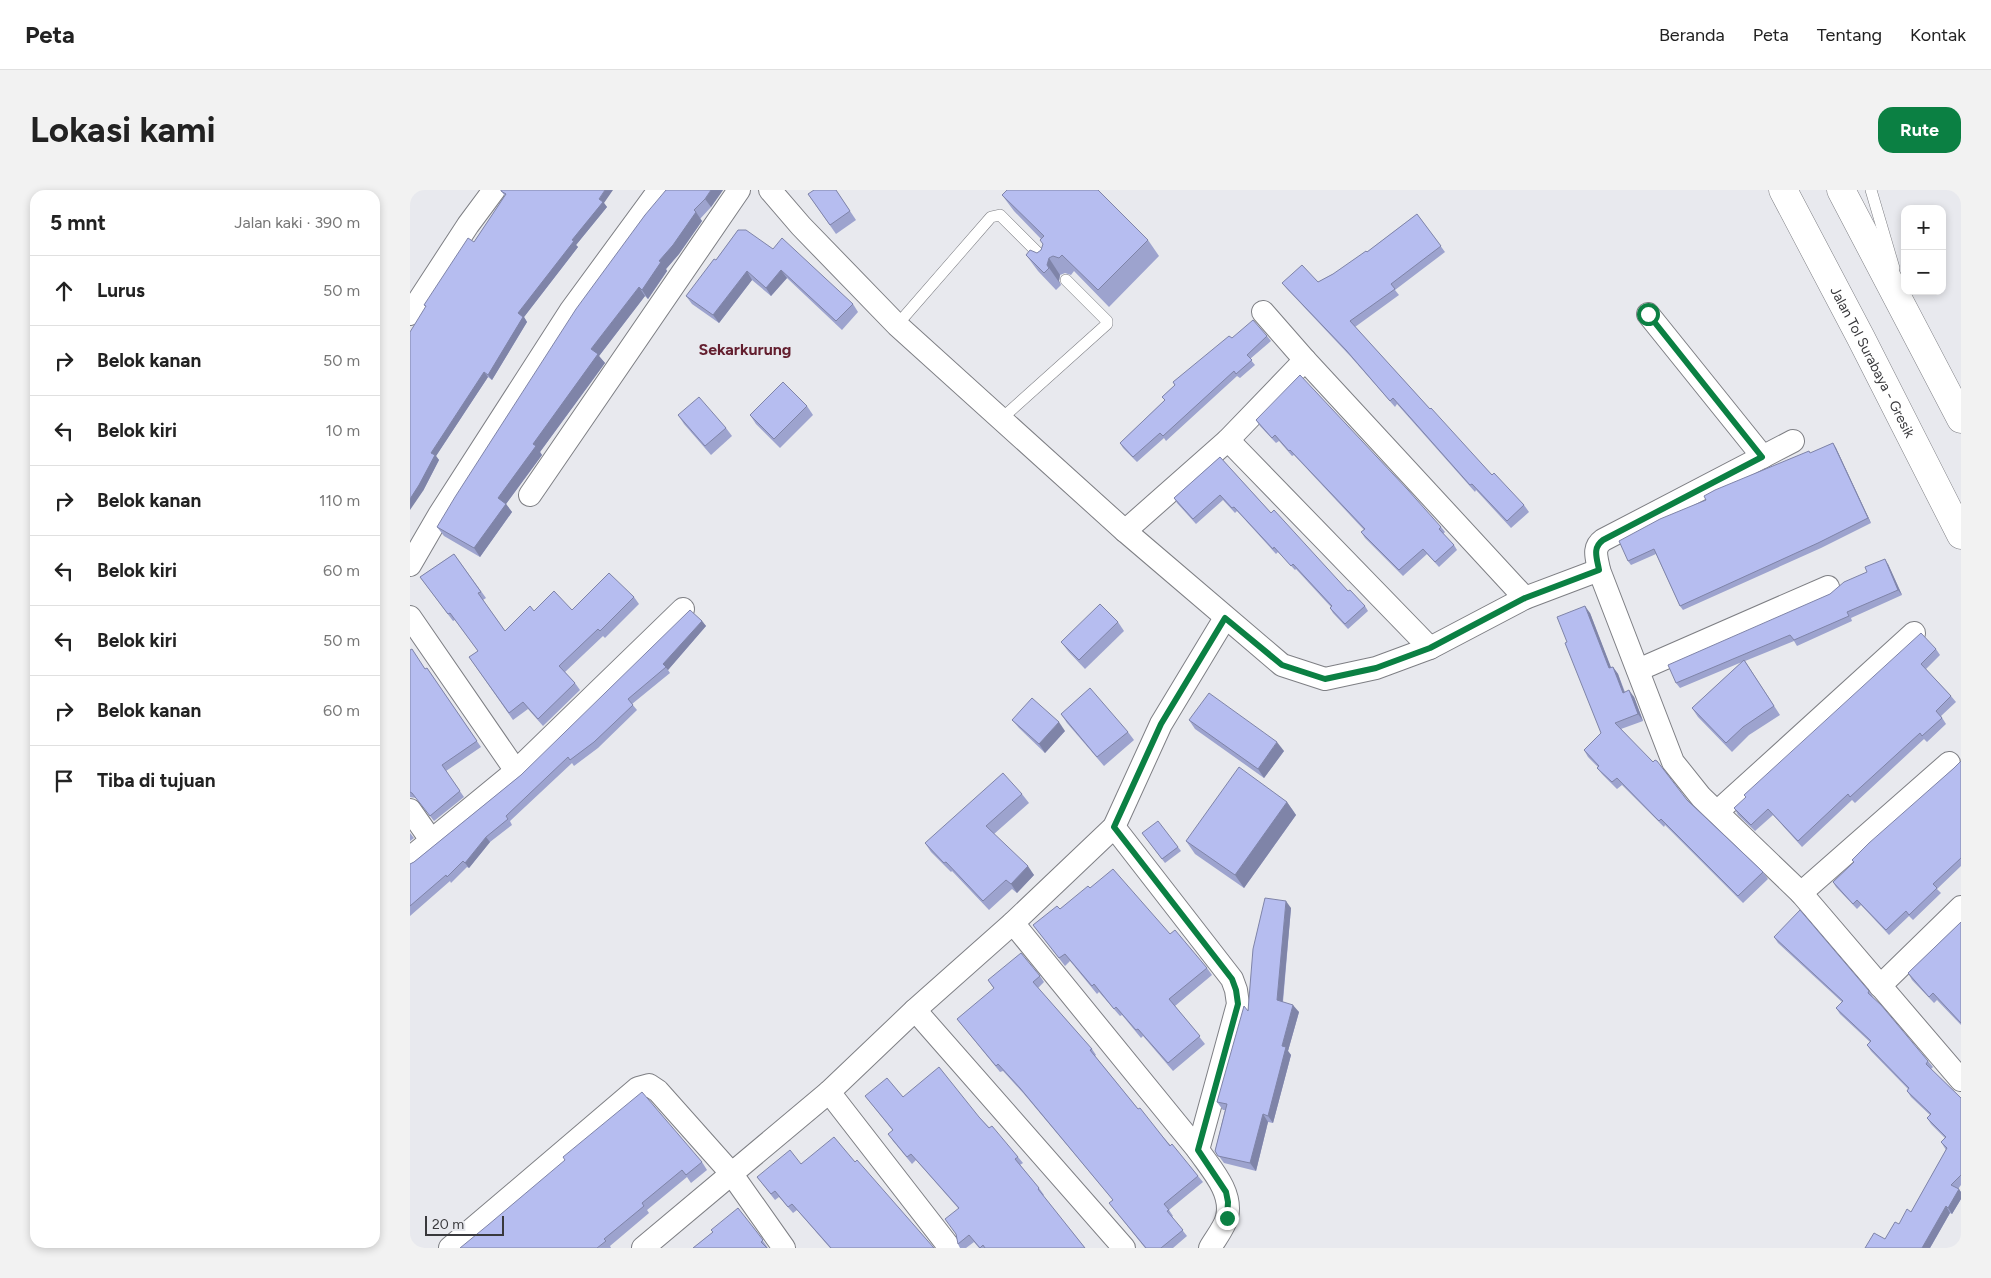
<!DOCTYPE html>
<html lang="id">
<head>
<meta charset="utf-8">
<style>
	:root { --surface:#fff; --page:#f2f2f2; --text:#222; --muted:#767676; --line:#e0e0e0; --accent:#0b8043 }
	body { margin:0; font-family:Figtree,sans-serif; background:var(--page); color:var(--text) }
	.controls { position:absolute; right:15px; top:15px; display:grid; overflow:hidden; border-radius:10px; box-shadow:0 2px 8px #0003 }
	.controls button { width:45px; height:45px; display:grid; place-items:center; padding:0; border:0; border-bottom:1px solid var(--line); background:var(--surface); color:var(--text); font:25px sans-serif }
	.scale { position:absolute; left:15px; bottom:12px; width:79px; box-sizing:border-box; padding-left:5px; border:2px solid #39393c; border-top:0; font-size:14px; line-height:18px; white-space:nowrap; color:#39393c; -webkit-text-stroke:4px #e8e9ee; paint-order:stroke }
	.stop { position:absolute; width:15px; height:15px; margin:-11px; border:4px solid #0b8043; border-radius:50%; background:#fff }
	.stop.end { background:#0b8043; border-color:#fff; box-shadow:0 1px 5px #0008 }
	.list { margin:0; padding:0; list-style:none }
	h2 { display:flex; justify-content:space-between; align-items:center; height:65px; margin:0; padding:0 20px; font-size:21px }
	h2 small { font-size:16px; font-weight:400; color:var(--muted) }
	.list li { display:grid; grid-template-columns:32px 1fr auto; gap:15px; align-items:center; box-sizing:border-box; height:70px; padding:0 20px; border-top:1px solid var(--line) }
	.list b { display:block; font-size:19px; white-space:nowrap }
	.list em { font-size:16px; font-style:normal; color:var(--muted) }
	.icon { flex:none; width:28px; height:28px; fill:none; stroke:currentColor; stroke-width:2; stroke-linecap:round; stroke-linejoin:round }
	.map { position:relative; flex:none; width:1551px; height:1058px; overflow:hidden; border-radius:15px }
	header { display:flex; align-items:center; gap:30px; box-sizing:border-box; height:70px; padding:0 25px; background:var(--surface); border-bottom:1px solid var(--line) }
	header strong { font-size:24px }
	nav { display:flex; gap:28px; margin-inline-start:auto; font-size:18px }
	.intro { display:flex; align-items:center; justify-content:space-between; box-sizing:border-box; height:120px; padding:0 30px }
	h1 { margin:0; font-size:35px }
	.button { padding:12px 22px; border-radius:15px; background:var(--accent); color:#fff; font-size:18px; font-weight:700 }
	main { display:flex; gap:30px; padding:0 30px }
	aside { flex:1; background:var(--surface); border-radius:15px; box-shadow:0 2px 8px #0003 }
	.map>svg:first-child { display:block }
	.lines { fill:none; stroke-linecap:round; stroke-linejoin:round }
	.lane-casing { stroke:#7e7f84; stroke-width:12 }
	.street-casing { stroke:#7e7f84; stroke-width:24 }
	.highway-casing { stroke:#7e7f84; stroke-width:29 }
	.lane { stroke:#fff; stroke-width:11 }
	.street { stroke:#fff; stroke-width:22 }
	.highway { stroke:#fff; stroke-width:28 }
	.wall { fill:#9da3ce }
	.shaded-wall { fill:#7f84a8 }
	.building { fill:#b6bdf0; stroke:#7f84a8 }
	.route { stroke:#0b8043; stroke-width:6 }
	.labels { text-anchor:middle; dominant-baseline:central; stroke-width:4; stroke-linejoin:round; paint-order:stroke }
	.street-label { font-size:14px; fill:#39393c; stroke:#e8e9ee }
	.quarter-label { font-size:16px; font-weight:bold; fill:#631e2e; stroke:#e8e9ee }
</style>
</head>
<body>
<header>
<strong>Peta</strong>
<nav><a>Beranda</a><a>Peta</a><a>Tentang</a><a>Kontak</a></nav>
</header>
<div class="intro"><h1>Lokasi kami</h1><a class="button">Rute</a></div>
<main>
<aside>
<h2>5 mnt<small>Jalan kaki · 390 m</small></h2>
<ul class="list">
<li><svg class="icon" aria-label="ahead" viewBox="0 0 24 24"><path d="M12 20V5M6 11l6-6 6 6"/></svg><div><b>Lurus</b></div><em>50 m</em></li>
<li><svg class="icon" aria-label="right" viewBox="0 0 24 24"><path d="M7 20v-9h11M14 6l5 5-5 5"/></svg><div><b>Belok kanan</b></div><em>50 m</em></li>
<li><svg class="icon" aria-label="left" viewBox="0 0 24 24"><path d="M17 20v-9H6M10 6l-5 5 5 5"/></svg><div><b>Belok kiri</b></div><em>10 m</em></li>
<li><svg class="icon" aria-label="right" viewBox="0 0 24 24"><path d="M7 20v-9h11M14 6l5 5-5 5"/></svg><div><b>Belok kanan</b></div><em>110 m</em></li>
<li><svg class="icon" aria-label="left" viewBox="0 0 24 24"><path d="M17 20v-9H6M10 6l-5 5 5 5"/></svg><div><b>Belok kiri</b></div><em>60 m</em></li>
<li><svg class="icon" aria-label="left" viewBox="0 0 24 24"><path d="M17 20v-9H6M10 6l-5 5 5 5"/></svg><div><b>Belok kiri</b></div><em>50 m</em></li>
<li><svg class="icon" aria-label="right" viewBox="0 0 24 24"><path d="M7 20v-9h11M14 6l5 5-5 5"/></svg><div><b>Belok kanan</b></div><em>60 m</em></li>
<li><svg class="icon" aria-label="arrive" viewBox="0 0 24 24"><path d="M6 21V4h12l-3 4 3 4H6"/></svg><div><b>Tiba di tujuan</b></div></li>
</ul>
</aside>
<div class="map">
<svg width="1551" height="1058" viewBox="0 0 1551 1058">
	<rect width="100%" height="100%" fill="#e8e9ee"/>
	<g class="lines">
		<defs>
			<g id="lane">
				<path d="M1461,0L1484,78"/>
				<path d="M487,135L581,27L590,25L637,72"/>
				<path d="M590,230L697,134V131L656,90"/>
			</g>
			<g id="street">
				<path d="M360,0L391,36L487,135L715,341L872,475L915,489L966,478L1020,458L1115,408L1189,380"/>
				<path d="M853,122L895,170"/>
				<path d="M0,124L58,35L84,0"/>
				<path d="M1238,124L1353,267"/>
				<path d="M818,250L1020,458"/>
				<path d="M1383,251L1193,350C1182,358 1187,368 1189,380L1263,572L1291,607L1391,703L1551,890"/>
				<path d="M120,305L329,0"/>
				<path d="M715,341L818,250L895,170L1115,408"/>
				<path d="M0,375L29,325L161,120L249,0"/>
				<path d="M0,427L106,581"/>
				<path d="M1228,480L1418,397"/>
				<path d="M0,620L21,650"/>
				<path d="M1307,622L1504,443"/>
				<path d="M704,637L822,789L826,800L828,814L788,960C801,979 823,1002 817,1027C815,1037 805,1049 800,1058"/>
				<path d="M0,668L106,581L273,419"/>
				<path d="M1391,703L1539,573"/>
				<path d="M603,733L788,960"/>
				<path d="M1470,796L1551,717"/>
				<path d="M505,820L714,1058"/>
				<path d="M419,902L540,1058"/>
				<path d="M40,1058L228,898L239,895L248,901L321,983L374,1058"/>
				<path d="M233,1058L419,902L505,820L603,733L704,637L751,534L815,428"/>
			</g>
			<g id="highway">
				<path id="s1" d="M1373,0L1451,148L1551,345"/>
				<path d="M1431,0L1551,229"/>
			</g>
		</defs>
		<use href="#lane" class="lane-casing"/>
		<use href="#street" class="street-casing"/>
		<use href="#highway" class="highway-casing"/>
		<use href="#lane" class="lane"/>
		<use href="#street" class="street"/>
		<use href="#highway" class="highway"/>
	</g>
	<g class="wall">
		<path d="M313,0L301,17L290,29L292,31L269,64L256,79L257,81L238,109L235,106L189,166L195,173L130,262L132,265L96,314L102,322L70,367L34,346L27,337L235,25Z"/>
		<path d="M426,0L446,30L426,44L398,4Z"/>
		<path d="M91,1L194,13L197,17L166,55L168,57L114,127L117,132L82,190L78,187L26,266L29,270L13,301L16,117L14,115L64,52L95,6Z"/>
		<path d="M592,5L738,50L749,66L699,117L664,81L661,85L655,83L650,85L649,91L651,95L646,100L628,81L616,65L627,63L631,60L633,54L631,49L604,21Z"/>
		<path d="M1007,24L1035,62L985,100L989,105L945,137L1020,219L1082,285L1114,315L1119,322L1101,338L1066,300L1065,302L987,214L985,217L941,167L877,99L872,93L908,92L923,84L957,62Z"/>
		<path d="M328,40L443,114L448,122L432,140L377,88L361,106L342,90L309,133L282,114L276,106L306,70Z"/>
		<path d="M857,146L861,151L840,169L845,175L830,188L827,186L756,251L754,248L727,272L713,258L710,253L755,210L752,207L765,195L763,192L822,148Z"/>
		<path d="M397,216L403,225L370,258L346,234L340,225Z"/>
		<path d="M268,225L316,238L322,246L301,265L274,234Z"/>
		<path d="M846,230L1031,337L1035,342L1033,344L1044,355L1047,360L1029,377L1017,364L993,386L955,348L951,342L954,340L884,265L882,266L869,251L866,253L850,236Z"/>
		<path d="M1423,253L1426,258L1461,333L1411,358L1273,420L1270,416L1246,364L1221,375L1218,371L1296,310Z"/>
		<path d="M810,267L861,323L938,401L955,416L958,421L938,439L923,423L920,418L921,417L886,379L885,380L868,362L866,364L827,321L825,323L813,310L786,334L767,313L764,308Z"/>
		<path d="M44,364L76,408L73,410L95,441L124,421L162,420L224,407L229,414L195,448L193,446L155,482L165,493L170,500L133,536L118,519L103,530L59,467L68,461L45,430L43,431L10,387Z"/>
		<path d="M1478,374L1492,405L1441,428L1442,431L1387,456L1384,451L1335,471L1370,525L1339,545L1322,562L1288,527L1282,518L1332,472L1270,498L1266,493L1420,404Z"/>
		<path d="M1180,423L1201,478L1203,477L1208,484L1215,502L1224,507L1233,531L1211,539L1277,610L1353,682L1358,689L1333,713L1255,635L1254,637L1212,595L1207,599L1192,584L1187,578L1188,577L1178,567L1174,560L1191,543L1157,452Z"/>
		<path d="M292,431L296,436L258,480L260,483L222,514L227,520L188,558L164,576L162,573L100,631L102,635L80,652L59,678L57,677L41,693L40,691L0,726V674L4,672L111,585Z"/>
		<path d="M708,432L714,441L675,479L658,461L651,452Z"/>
		<path d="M1526,459L1530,465L1516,479L1541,506L1546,512L1531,526L1536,534L1517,552L1514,549L1445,613L1442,610L1392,657L1363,625L1345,641L1328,625L1324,618Z"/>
		<path d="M0,460L15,479L17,478L71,557L36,581L54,607L24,631L6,608L0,607Z"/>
		<path d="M651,524L718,542L724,550L694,576L657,533Z"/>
		<path d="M602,530L655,541L635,563L609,538Z"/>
		<path d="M779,530L874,561L854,588L785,539Z"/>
		<path d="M1551,571V676L1527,699L1531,703L1503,730L1499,726L1479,745L1451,715L1447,719L1426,697L1423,692L1444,673L1442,670L1544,578Z"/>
		<path d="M612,604L619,613L584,644L624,685L607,703L602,699L579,720L542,681L541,682L521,662L515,653Z"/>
		<path d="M877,612L886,625L834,698L785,664L776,651Z"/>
		<path d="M0,643L4,648L0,651Z"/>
		<path d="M732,643L768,657L771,661L755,673Z"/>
		<path d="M680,698L760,744L797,778L802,785L765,816L795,854L763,881L733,846L731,848L712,825L710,826L689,802L687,804L660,771L655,776L623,735L650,719Z"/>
		<path d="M881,718L873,812L889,822L878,861L881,865L863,933L858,932L846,981L814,973L805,961L815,920H813L807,912L838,821Z"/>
		<path d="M1551,732V835L1527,810L1524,813L1502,790L1498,783Z"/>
		<path d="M1364,747L1459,801L1463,807L1518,871L1523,877L1521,879L1551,908V995L1548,999L1551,1002V1009L1542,1024L1540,1023L1520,1058H1455L1475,1049L1501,1022L1536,960L1531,952L1535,948L1521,934L1517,928L1520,925L1501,907L1497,901L1498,899L1461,861L1457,855L1460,852L1430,824L1426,818L1432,812L1368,753Z"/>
		<path d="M630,786L634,792L628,798L682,859L686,865L685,866L728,919L788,986L793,992L759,1020L763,1026L762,1027L777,1046L763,1058H735L699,1013L703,1010L614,904L593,881L590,882L547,829L584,799L578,790Z"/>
		<path d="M455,906L493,907L569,927L608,967L613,973L610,975L629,998L634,1005L633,1006L675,1058H569L564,1052L556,1058H550L548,1054V1018L506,970L502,974L483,951L478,944L483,941Z"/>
		<path d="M292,972L297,980L281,993L277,987L237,1020L239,1023L200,1056L201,1058H50Z"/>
		<path d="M445,972L524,1058H420L387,1020L383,1023L369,1007L365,1010L347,987L391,974Z"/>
		<path d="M343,1037L358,1058H283L303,1042Z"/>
	</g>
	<g class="shaded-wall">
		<path d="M195,0H203L194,13L197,17L166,55L168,57L114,127L117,132L82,190L78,185L108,123L162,50Z"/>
		<path d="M301,0H313L301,17L295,9Z"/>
		<path d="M286,22L292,31L269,64L256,79L257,81L238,109L232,100L249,71Z"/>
		<path d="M639,68L650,85L649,91L651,95L637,75Z"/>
		<path d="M371,80L377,88L361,106L356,98Z"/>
		<path d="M337,81L342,90L309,133L303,125Z"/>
		<path d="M229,97L235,106L189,166L195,173L130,262L132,265L96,314L102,322L70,367L64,358L88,308L123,254L181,159Z"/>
		<path d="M74,182L78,187L26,266L29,270L13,301L0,320V309L21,263Z"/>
		<path d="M1423,253L1426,258L1461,333L1458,328Z"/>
		<path d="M1475,369L1478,374L1492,405L1488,400Z"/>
		<path d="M1175,416L1180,423L1204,485L1199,478Z"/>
		<path d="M292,431L296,436L258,480L253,474Z"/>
		<path d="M1203,477L1208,484L1217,510L1213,503Z"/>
		<path d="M1219,500L1224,507L1233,531L1228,524Z"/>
		<path d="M649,532L655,541L635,563L629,554Z"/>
		<path d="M867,552L874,561L854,588L848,579Z"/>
		<path d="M877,612L886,625L834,698L825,685Z"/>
		<path d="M76,647L80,652L59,678L55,673Z"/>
		<path d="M618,676L624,685L607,703L601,694Z"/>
		<path d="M876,711L881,718L872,818L867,810Z"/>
		<path d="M883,815L889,822L878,861L881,865L863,933L858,926L872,856Z"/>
		<path d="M853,924L858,932L846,981L840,973Z"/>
		<path d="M1549,999L1551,1002V1009L1542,1024L1538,1018Z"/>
		<path d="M1536,1016L1540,1023L1520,1058H1512Z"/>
	</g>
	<g class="building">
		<path d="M91,0H195L189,9L193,12L162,50L164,51L108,123L113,127L78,185L74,182L21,263L25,265L9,295L0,309V142L16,116L14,115L58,48L64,52L96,4L91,1Z"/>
		<path d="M256,0H301L295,9L284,20L286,22L263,55L249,71L251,72L232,100L229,97L181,159L188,164L123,254L126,256L88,308L96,314L64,358L27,337L45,307L166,119L235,25Z"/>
		<path d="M404,0H426L440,21L420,35L398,4Z"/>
		<path d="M597,0H688L738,50L688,100L652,65L649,68L643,66L639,68L637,75L639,78L634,83L616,65L620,60L627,63L631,60L633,54L630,50L634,46L592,5Z"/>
		<path d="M1007,24L1031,56L981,94L985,99L940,131L1020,219L1021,218L1082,285L1084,283L1114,315L1097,331L1062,294L1060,295L983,208L980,211L936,160L872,93L892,75L908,92L923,84L956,61L957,62Z"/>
		<path d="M328,40H336L363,59L372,48L443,114L426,131L371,80L356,98L337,81L303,125L276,106L304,69L306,70Z"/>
		<path d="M843,130L857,146L837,165L842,170L826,184L824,181L753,246L750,243L723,267L710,253L755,210L752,207L765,195L763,192L819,146L822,148Z"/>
		<path d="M890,185L998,300L1031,337L1029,339L1044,355L1025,372L1013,359L989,380L951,342L955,339L880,260L879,261L865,245L862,248L846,230Z"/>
		<path d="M373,192L397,216L364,249L340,225Z"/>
		<path d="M289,207L316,238L295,256L268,225Z"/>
		<path d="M1423,253L1458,328L1408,353L1270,416L1244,359L1218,371L1209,351L1250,329L1296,310L1294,306L1305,300L1399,261L1400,263Z"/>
		<path d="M810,267L861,323L864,320L938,401L940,400L955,416L935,434L920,418L922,416L883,374L881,376L864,357L863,359L824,317L822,318L810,305L783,329L764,308Z"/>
		<path d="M44,364L71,402L68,403L95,441L120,416L124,421L144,401L162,420L199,383L224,407L190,441L188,439L149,476L165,493L128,529L113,512L99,523L59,467L68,461L40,423L38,424L10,387Z"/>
		<path d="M1475,369L1488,400L1437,422L1439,426L1384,450L1380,445L1266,493L1258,475L1420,404L1434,392L1457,382L1455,377Z"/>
		<path d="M690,414L708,432L669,470L651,452Z"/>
		<path d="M1175,416L1199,478L1203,477L1213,503L1219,500L1228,524L1205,533L1243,572L1245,570L1247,571L1277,610L1353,682L1328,706L1251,629L1249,631L1207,588L1202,592L1187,578L1189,576L1174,560L1191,543L1155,453L1157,452L1147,427Z"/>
		<path d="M280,420L292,431L253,474L256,477L218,509L223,515L184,552L160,570L158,567L96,626L98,629L76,647L55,673L53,671L37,687L36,685L0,716V674L4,672L111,585Z"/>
		<path d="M1511,443L1526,459L1511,474L1541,506L1526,521L1532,528L1512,546L1510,543L1440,607L1438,604L1388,651L1358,619L1341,635L1324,618L1336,607L1334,605Z"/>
		<path d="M2,459L15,479L17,478L67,551L32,575L50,601L20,626L2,603L0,602V460Z"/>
		<path d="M1334,470L1364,516L1333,537L1316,553L1282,518Z"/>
		<path d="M680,498L718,542L687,567L651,524Z"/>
		<path d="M799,503L867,552L848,579L779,530Z"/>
		<path d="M622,508L649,532L629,554L602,530Z"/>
		<path d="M1551,571V668L1523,694L1527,698L1499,725L1496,721L1476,740L1447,710L1443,714L1423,692L1444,672L1442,670L1459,653L1544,578Z"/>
		<path d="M829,577L877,612L825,685L776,651Z"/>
		<path d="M593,583L612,604L576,636L618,676L601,694L596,690L573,711L536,672L534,673L515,653Z"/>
		<path d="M748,631L768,657L752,669L732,643Z"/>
		<path d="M703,679L760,744L765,740L797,778L759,809L790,846L758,873L728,839L726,840L706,817L704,819L684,794L682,796L655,764L649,768L623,735L647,716L650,719L678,696L680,698Z"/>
		<path d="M855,708L876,711L867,810L883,815L872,856L876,857L858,926L853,924L840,973L808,966L805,961L817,914L807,912L834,816L838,821L843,759Z"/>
		<path d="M1390,720L1459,801L1458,803L1471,815L1518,871L1516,874L1551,908V985L1541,995L1549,999L1538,1018L1536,1016L1512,1058H1455L1464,1043L1475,1049L1485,1032L1489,1034L1497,1019L1501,1022L1537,958L1531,952L1536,947L1517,928L1521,924L1497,901L1499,898L1457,855L1461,851L1426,818L1433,811L1364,747Z"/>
		<path d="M1551,732V833L1523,803L1519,807L1498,783Z"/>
		<path d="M611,763L630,786L623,792L682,859L680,860L728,919L730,918L760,956L762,954L788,986L754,1014L759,1020L757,1021L773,1040L751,1058H736L699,1013L703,1010L610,898L588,874L586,876L547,829L584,798L578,790Z"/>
		<path d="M529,877L569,927L579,938L582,936L608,967L605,969L629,998L628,999L675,1058H575L573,1055L570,1058L559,1045L548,1054L546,1044L535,1029L549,1018L501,964L497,967L478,944L483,940L455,906L477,888L493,907Z"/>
		<path d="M232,902L292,972L276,985L272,980L232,1013L234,1016L194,1049L196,1051L187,1058H50L78,1035L155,970L153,967Z"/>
		<path d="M424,947L445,972L447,970L524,1058H421L382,1014L378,1017L365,1001L361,1004L347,987L380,960L391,974Z"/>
		<path d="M328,1018L343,1037L353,1050L351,1052L357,1058H283L303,1042L301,1040Z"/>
	</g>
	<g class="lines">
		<path class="route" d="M817,1028L818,1012L816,1002L788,960L828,814L826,800L822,789L704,637L751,534L815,428L872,475L915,489L966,478L1020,458L1115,408L1189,380C1187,368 1182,358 1193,350L1352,267L1238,124"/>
	</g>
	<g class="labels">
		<g class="street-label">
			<text stroke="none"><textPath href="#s1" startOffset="194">Jalan Tol Surabaya - Gresik</textPath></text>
		</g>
		<g class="quarter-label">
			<text x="335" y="159">Sekarkurung</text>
		</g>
	</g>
</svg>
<div class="controls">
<button>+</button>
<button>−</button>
</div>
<div class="scale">20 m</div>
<div class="stop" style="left:1238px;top:124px"></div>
<div class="stop end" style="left:817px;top:1028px"></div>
</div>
</main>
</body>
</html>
